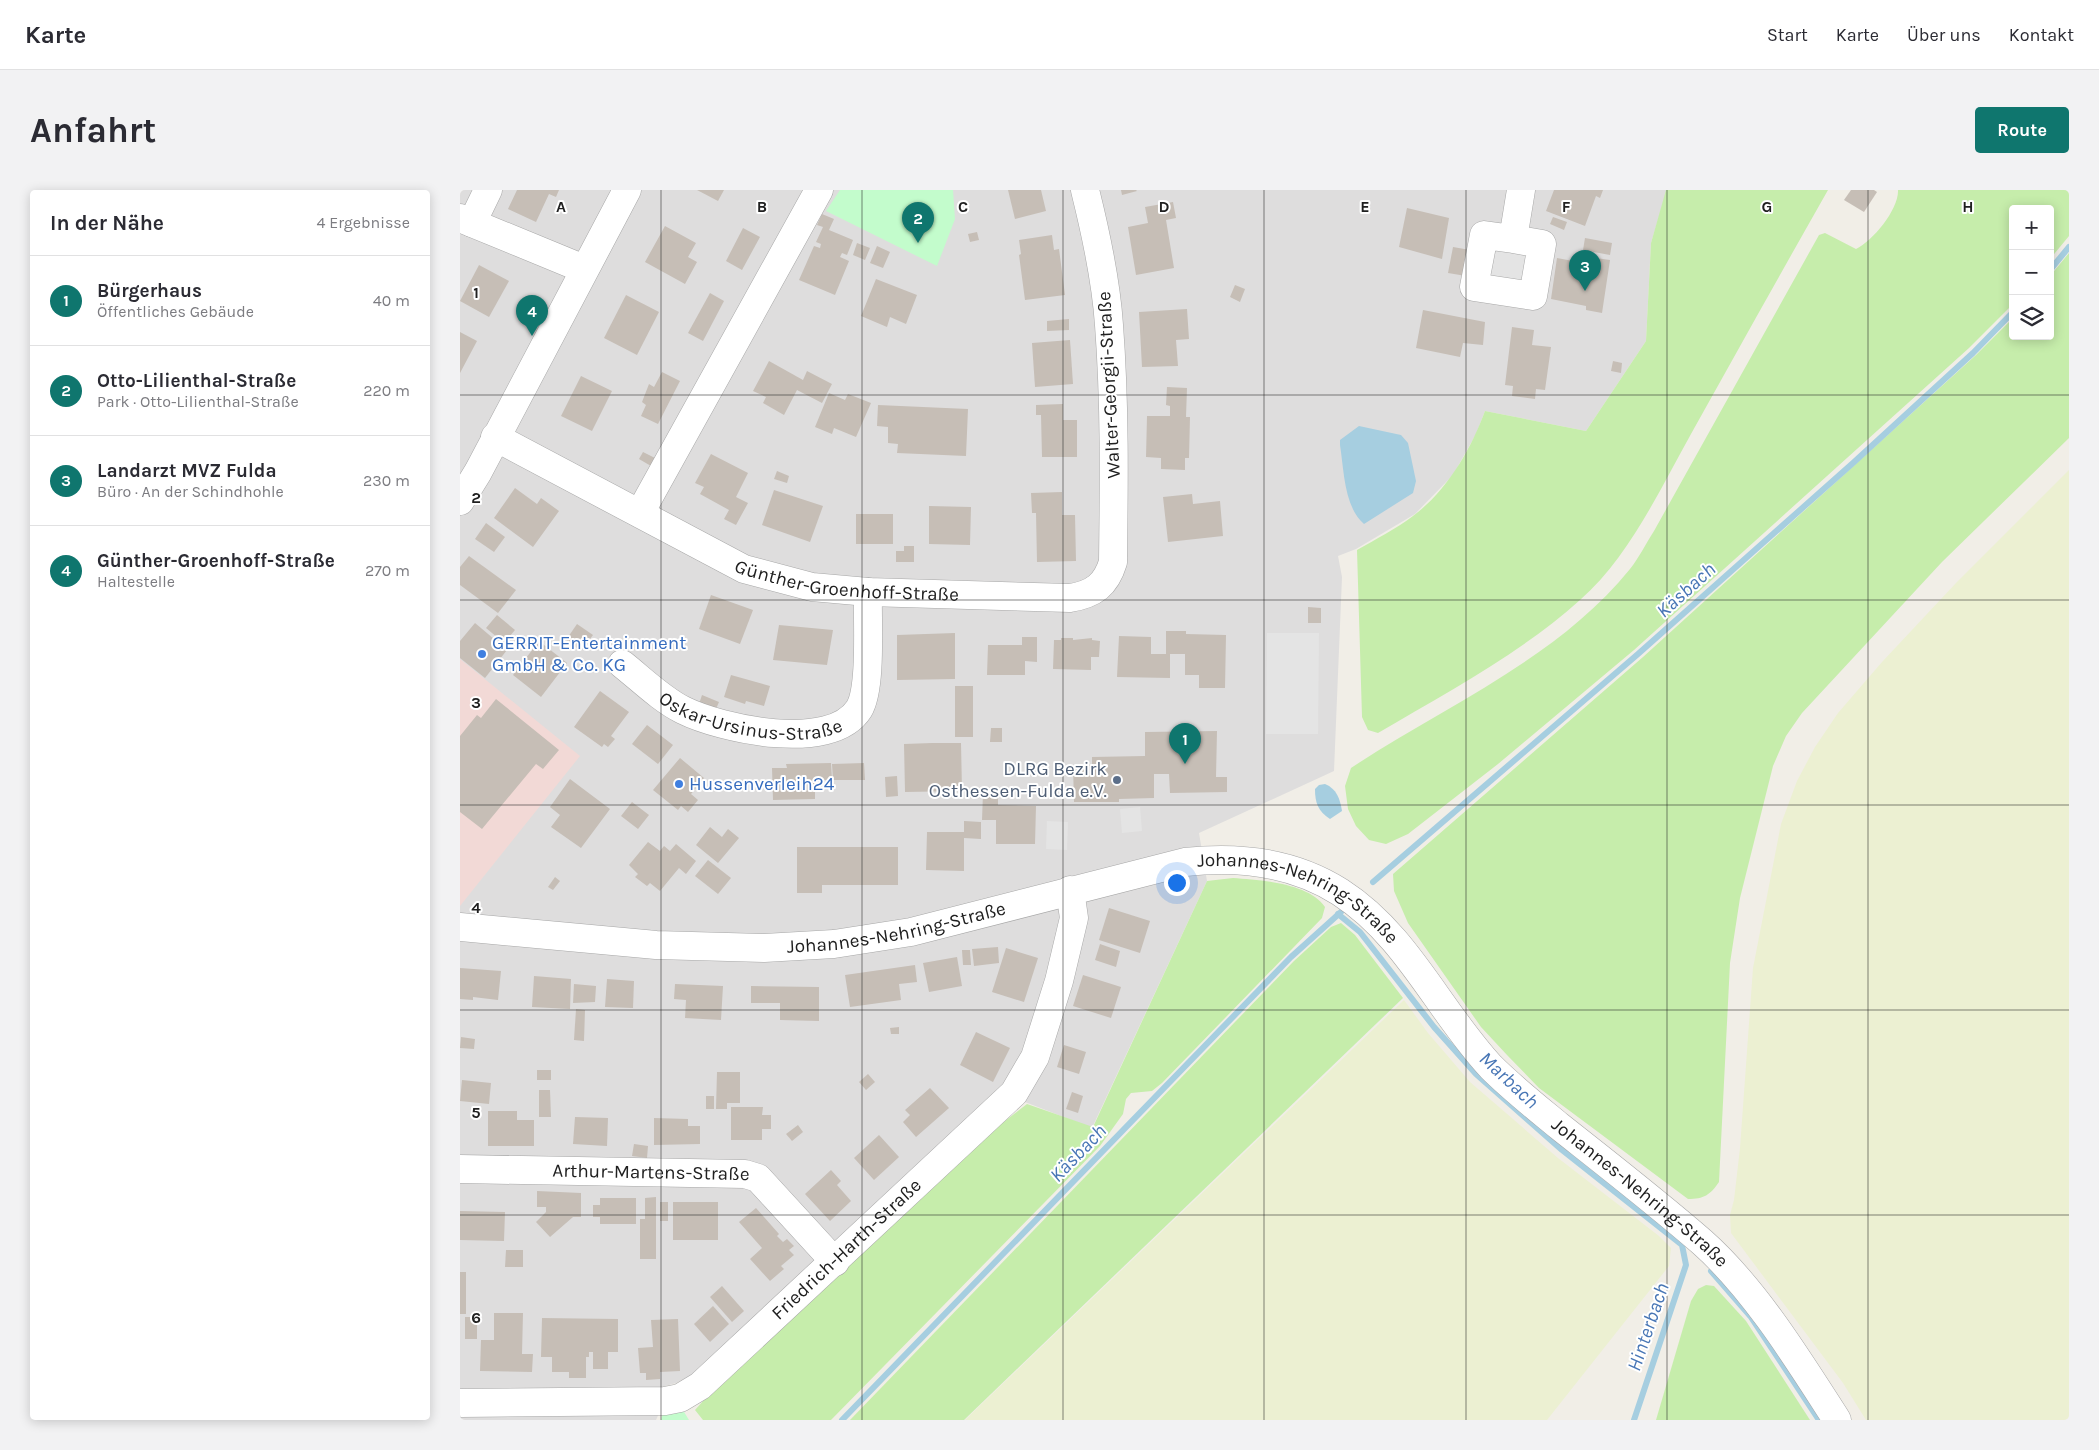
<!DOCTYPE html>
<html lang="de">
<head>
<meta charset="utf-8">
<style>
	:root { --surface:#fff; --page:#f2f2f3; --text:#2b2b33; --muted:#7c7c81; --line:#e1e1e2; --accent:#0f766e }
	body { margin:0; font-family:Karla,sans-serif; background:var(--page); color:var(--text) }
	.controls { position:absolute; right:15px; top:15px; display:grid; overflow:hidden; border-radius:5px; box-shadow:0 2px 12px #0003 }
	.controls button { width:45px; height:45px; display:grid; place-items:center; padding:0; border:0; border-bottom:1px solid var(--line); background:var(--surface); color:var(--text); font:25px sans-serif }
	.you { position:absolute; left:716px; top:692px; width:18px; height:18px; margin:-12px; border:4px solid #fff; border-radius:50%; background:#1a73e8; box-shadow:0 0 0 8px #1a73e833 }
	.badge { display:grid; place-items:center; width:32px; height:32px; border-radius:50%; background:var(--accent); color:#fff; font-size:16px; font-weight:700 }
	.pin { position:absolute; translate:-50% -41px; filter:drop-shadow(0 1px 2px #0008) }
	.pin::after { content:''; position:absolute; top:26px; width:18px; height:15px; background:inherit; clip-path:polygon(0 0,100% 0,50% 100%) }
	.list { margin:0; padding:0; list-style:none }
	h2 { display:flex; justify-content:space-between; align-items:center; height:65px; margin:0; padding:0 20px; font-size:21px }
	h2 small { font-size:16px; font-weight:400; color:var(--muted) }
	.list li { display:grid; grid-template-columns:32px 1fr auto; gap:15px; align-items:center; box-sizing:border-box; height:90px; padding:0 20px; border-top:1px solid var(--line) }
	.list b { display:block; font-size:19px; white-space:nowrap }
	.list p { margin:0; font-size:16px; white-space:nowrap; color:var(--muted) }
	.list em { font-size:16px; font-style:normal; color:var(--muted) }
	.icon { flex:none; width:28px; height:28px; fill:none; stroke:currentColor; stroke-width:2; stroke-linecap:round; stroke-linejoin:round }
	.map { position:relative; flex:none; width:1609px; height:1230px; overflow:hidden; border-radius:5px }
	header { display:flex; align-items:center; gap:30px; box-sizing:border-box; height:70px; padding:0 25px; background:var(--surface); border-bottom:1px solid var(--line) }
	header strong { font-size:24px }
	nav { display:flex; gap:28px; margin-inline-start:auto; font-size:18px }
	.intro { display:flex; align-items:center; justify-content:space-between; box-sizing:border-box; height:120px; padding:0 30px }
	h1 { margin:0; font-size:35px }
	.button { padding:12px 22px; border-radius:5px; background:var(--accent); color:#fff; font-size:18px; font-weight:700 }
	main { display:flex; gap:30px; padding:0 30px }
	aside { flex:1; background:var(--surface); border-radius:5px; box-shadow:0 2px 12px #0003 }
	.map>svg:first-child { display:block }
	.residential { fill:#dedddd }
	.commercial { fill:#f2d9d6 }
	.farmland { fill:#ecf0d2 }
	.grass { fill:#c6edab }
	.park { fill:#c3fccc }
	.parking { fill:#e4e4e4 }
	.water { fill:#a6cee0 }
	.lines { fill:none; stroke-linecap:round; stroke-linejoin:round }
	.stream { stroke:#a6cee0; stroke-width:6 }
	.building { fill:#c6beb6 }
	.minor-casing { stroke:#a7a7a7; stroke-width:29 }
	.minor { stroke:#fff; stroke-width:28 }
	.grid { fill:none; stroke:#202020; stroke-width:1; stroke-opacity:0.55 }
	.shop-dot { fill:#3f7fe0; stroke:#fff; stroke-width:2 }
	.service-dot { fill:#5c6f8a; stroke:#fff; stroke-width:2 }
	.labels { text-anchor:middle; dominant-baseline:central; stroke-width:4; stroke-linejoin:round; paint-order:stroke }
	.street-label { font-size:19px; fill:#202020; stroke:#fff }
	.shop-label { font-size:19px; fill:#366cbe; stroke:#fff; text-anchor:start }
	.service-label { font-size:19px; fill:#4e5e75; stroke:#fff; text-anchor:end }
	.water-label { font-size:20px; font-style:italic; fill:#4876b5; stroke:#fff }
	.grid-label { font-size:16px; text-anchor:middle; font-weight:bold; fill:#202020; stroke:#fff; stroke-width:4; stroke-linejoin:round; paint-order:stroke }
</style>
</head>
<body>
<header>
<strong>Karte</strong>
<nav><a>Start</a><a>Karte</a><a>Über uns</a><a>Kontakt</a></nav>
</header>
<div class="intro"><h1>Anfahrt</h1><a class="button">Route</a></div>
<main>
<aside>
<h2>In der Nähe<small>4 Ergebnisse</small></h2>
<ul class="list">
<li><span class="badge">1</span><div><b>Bürgerhaus</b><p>Öffentliches Gebäude</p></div><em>40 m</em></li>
<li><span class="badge">2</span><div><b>Otto-Lilienthal-Straße</b><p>Park · Otto-Lilienthal-Straße</p></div><em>220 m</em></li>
<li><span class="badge">3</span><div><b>Landarzt MVZ Fulda</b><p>Büro · An der Schindhohle</p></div><em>230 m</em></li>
<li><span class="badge">4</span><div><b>Günther-Groenhoff-Straße</b><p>Haltestelle</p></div><em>270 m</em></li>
</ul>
</aside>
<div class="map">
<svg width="1609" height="1230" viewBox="0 0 1609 1230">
	<rect width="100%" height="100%" fill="#f1eee7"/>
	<path class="residential" d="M0,0H1207L1191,53L1186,151L1126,241L1025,221L1016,244L993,285L955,324L896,359L878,366L882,387L874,581L739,643L747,691L632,938L539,902L238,1182L216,1193L198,1198L202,1217L196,1230H0Z"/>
	<path class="commercial" d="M0,469L120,566L0,716Z"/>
	<g class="farmland">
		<path d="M1609,280V1230H1406L1383,1193L1271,1043L1270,1025L1274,1010L1280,958L1293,778L1321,634L1337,591L1355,557L1378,523L1422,472L1496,393Z"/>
		<path d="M944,810L968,843L1010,892L1098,968L1199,1046L1211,1058L1209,1076L1087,1230H505Z"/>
	</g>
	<g class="grass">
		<path d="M1206,0H1368C1322,81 1276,163 1231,244C1199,301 1169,367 1120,410C1060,464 987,502 918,543L908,540L902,527L897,360C916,349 936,339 953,326C987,301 1011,259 1025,221L1126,241L1186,151L1191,53Z"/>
		<path d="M1438,0H1609V46L1590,69V19H1553V114L1509,158L1174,460L1038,574L948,644L926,654L909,650L896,636L888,619L885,596L891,578C986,515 1096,470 1170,379C1179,368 1186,353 1194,341L1359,45L1365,43L1396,59C1413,51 1439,19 1438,0Z"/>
		<path d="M1609,63V248L1482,372L1342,523L1326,546L1313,576L1280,708L1270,773L1259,992C1250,1005 1244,1009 1228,1009L1079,898L1047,865L1021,837L948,733L934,701L933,684L1183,467L1516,165L1553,128V146H1590V86Z"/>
		<path d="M773,688C800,690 849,693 865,717L862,728L702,893L692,901L671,903L666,909L663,924L640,956L371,1230H243L235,1220L253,1200L537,937L567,914L633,937L747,691Z"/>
		<path d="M881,733L895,745L943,808L504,1230H390L834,771L871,737Z"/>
		<path d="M1246,1095L1254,1096L1286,1131L1350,1230H1196L1231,1111L1238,1099Z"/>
	</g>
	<g class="park">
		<path d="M380,0H493L495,29L477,76L366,21Z"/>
		<path d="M221,1217L229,1230H201L203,1222Z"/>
	</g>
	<g class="parking">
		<path d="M1030,56L1075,64L1070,93L1025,85Z"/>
		<path d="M807,443H859L858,544H806Z"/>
		<path d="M680,617L682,641L662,643L660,619Z"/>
		<path d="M587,631L608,632L607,660L586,659Z"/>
	</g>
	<g class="water">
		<path d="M899,236L941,245L948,253L956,291L953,303L904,334C884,317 884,280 880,255V250Z"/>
		<path d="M865,594C877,599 880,609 882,621L870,629C858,621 855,613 855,599L859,595Z"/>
	</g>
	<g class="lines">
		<g class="stream">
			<path d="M1590,80L1609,57"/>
			<path d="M913,692L1178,464L1393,273L1513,163L1553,122"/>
			<path d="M878,724L900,742L974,837L1016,884L1102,960L1222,1055L1226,1075L1174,1230"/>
			<path d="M1251,1081L1291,1127L1359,1230"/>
			<path d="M382,1230L831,767L881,722"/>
		</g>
	</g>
	<g class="building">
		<path d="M57,0H99L96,7L89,4L76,32L48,19Z"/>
		<path d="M237,0H264L258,11Z"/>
		<path d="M548,0H581L586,21L555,29Z"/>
		<path d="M661,0H676L677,1L662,5Z"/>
		<path d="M1094,0H1143L1140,8L1136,6L1125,36L1086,21Z"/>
		<path d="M1391,0H1414L1417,2L1404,22L1384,10Z"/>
		<path d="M713,12L716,28L706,30L714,78L676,85L668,37L688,33L685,17Z"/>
		<path d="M947,18L989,28L982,69L939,57Z"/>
		<path d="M362,24L374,29L369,40L393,50L387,65L382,63L380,67L389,71L375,105L339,90L354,56L360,58L361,54L356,52L363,37L357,35Z"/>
		<path d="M1093,27L1107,32L1104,40L1090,34Z"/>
		<path d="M205,36L236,53L228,67L237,72L225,94L185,72Z"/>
		<path d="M283,38L300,47L282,80L266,71Z"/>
		<path d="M517,42L519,50L510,52L508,44Z"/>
		<path d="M592,45L594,60L599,59L605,105L565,110L559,65L561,64L559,50Z"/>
		<path d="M1125,48L1152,53L1150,65L1123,60Z"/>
		<path d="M397,53L410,58L405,70L393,65Z"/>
		<path d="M417,56L430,62L423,78L410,73Z"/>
		<path d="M993,57L1010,60L1006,86L988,83Z"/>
		<path d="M1129,67L1150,70L1142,123L1126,120V116L1091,109L1097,68L1129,74Z"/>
		<path d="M19,75L49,91L29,127L0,111Z"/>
		<path d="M416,89L457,105L446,134L430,127L427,137L401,126Z"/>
		<path d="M775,95L785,99L780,112L770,107Z"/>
		<path d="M250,103L264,111L243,151L228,143Z"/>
		<path d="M166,105L199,122L177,165L144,148Z"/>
		<path d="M727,119L729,149L716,150L718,176L682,177L679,122Z"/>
		<path d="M963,120L1025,132L1023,155L1003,153L1000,167L956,158Z"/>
		<path d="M609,129V140L587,141V131Z"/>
		<path d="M1052,137L1074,140L1072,155L1091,157L1085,200L1076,199L1075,209L1052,206L1053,196L1045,195Z"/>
		<path d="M0,142L17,151L0,183Z"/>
		<path d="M610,150L613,194L575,197L572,153Z"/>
		<path d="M309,171L343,190L347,181L372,194L362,213L337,200L324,225L303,213L306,207L293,201Z"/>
		<path d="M1153,171L1162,173L1161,183L1151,181Z"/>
		<path d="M202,182L220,191L198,234L181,226L186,215L182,212L189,194L194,197Z"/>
		<path d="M121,186L152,201L132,241L101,226Z"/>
		<path d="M707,197L727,198L726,227H730L729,268H725V280L701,279V268L686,267L687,226H710V216L706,215Z"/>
		<path d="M369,203L385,210L388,204L411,213L396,247L374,238L372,244L355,237Z"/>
		<path d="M603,214V230H617V267H582L581,225H576V215Z"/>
		<path d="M418,215L508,219L506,266L437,263L438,254L428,253V237L417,236Z"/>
		<path d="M183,262L195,268L191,276L179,269Z"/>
		<path d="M251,264L288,283L276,307L288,313L276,335L264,329L269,320L240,304L244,297L235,293Z"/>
		<path d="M317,281L329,286L327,293L314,289Z"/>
		<path d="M55,298L77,314L81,308L99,321L73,357L34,328Z"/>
		<path d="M314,300L363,316L350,352L302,335Z"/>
		<path d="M602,302V325H615L616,371L577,372L576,323H572L571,303Z"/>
		<path d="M732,304L733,314L760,311L763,346L708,352L703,307Z"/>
		<path d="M469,316L511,317L510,355L469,354Z"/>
		<rect x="396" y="324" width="37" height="30"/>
		<path d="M26,333L45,347L34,362L15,349Z"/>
		<path d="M444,356H454V372H436V361H444Z"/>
		<path d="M9,366L56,400L38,423L0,395V377Z"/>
		<path d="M251,405L293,420L280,454L239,439Z"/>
		<path d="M848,417L861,418V433H848Z"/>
		<path d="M37,425L55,440L44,453L26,438Z"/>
		<path d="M15,433L47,460L25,488L0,468V451Z"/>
		<path d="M117,434L133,445L121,461L106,450Z"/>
		<path d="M319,435L373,440L367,475L313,470Z"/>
		<path d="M706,441H726V444L766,445L765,498H739V485H725V464H710V488L657,487L659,446L691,447V464H706Z"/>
		<path d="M495,443V489L437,490V445Z"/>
		<path d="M562,447H577V472L565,471V485H527L528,455H562Z"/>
		<path d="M601,448H613V450L632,448V450L640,451L639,467H631V480L593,479L594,450H601Z"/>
		<path d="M79,451L107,473L81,507L53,485Z"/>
		<path d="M271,485L310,496L304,516L286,511L285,514L264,507Z"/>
		<rect x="495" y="496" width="18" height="51"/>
		<path d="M140,501L169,522L151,546L155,549L148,557L144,554L142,557L114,537Z"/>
		<path d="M242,505L259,512L255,521L239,514Z"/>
		<path d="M36,509L99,560L83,579L76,574L22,639L0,622V546L17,525L21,528Z"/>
		<path d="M187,535L213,555L198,574L172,554Z"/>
		<path d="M531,538H542V552H530Z"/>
		<path d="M757,541L756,587H767V602L710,603L709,584H694V608L659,609V612H614L613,575H632V567L685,566V542Z"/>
		<path d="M472,553H501L502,601L445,602L444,554Z"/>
		<path d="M220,568L244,588L231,604L238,610L228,622L221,616L218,620L193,600Z"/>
		<path d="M371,573L372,590H355V609L313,610L312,578H327L326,574Z"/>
		<path d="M404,573L405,590H373L372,574Z"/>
		<path d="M437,586L438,606L426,607L425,587Z"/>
		<path d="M110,589L150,619L121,658L91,637L100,625L90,617Z"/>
		<path d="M523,603L538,604V615L576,616L575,654H536V630H522Z"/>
		<path d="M172,612L189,625L178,639L161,626Z"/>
		<path d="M504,631L521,632V649L504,648V681L466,680L467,642H504Z"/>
		<path d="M250,637L262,647L268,639L279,648L258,673L236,655Z"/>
		<path d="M188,652L200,661L204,656L210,661L216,654L236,671L226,684L219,678L200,701L190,693L187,696L175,687L178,684L169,675Z"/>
		<path d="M337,657H438V695H362V703H337Z"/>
		<path d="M248,670L271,688L258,704L235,686Z"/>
		<path d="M95,687L100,691L93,700L88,697Z"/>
		<path d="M649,718L690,731L680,763L639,750Z"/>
		<path d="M640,754L660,761L656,777L635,770Z"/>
		<path d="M538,757L539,773L514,776L512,759Z"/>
		<path d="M546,758L578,768L564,812L532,802Z"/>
		<path d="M502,760H510L511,775H503Z"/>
		<path d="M497,767L502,796L469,802L463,773Z"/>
		<path d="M455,775L457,792L439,794L441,810L390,817L385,785Z"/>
		<path d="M0,778L41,781L38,810L13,807V810L0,809Z"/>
		<path d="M623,785L661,797L651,828L613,816Z"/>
		<path d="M74,786L111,789L110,819L72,817Z"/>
		<path d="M147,789L174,791L173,818L145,817Z"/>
		<path d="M114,794L136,796L135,812L113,813Z"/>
		<path d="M215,794L263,796L261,830L225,828L226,810L214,809Z"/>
		<path d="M291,796L359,797V831L320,830V813H291Z"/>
		<path d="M116,819L125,820L124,851L114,850Z"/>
		<path d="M439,837V844H431L430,838Z"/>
		<path d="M516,842L550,858L533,892L500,875Z"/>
		<path d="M1,847L15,849L14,859L0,858Z"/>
		<path d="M604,855L626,862L619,884L597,877Z"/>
		<rect x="77" y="880" width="14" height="10"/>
		<path d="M257,882H280V913H267V919H256Z"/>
		<path d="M408,884L415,892L406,900L399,892Z"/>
		<path d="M2,890L31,893L29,914L0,911Z"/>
		<path d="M470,898L489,918L456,947L443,932L450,925L445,920Z"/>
		<path d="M79,900H90L91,927H79Z"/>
		<path d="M612,902L623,906L618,923L606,919Z"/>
		<rect x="246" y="906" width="8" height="13"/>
		<path d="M271,917H303L302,925H311V939H302V950H271Z"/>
		<path d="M28,921H57V930H74V956H28Z"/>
		<path d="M115,927L148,928L147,956L113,954Z"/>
		<path d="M194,928L228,929V936H240V954L194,955Z"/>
		<path d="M338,935L343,942L332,951L326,944Z"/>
		<path d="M419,945L439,967L414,990L394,968Z"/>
		<path d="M174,954L188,956L187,968L172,966Z"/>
		<path d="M371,980L381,991L377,995L391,1011L370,1031L345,1004Z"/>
		<path d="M77,1001L121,1003V1027H113L90,1047L76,1032L86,1022V1017H77Z"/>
		<path d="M196,1007V1069H180V1029H185V1008Z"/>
		<path d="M140,1008H176V1034H140V1027H133V1015H140Z"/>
		<rect x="200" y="1012" width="8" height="19"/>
		<rect x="213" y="1012" width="45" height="38"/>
		<path d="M296,1018L319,1044L317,1046L323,1052L327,1049L334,1056L329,1060L334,1065L321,1076L324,1079L310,1091L290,1069L302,1058L279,1032Z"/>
		<path d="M0,1021L45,1022L44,1051L0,1050Z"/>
		<path d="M46,1060H63V1077H45Z"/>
		<rect x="0" y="1082" width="6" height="42"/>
		<path d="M262,1096L284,1121L272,1132L250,1107Z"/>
		<path d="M253,1116L269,1134L250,1152L234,1134Z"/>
		<path d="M34,1123H63L62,1164H73L72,1182L20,1181L21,1150H34Z"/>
		<rect x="5" y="1127" width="12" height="22"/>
		<path d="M82,1128L158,1129V1162H148V1179H133V1162H129V1167H126V1188H109V1182H92V1167H81Z"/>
		<path d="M218,1129L220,1181L200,1182V1189L186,1190V1183H180L178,1158L193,1157L191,1130Z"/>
	</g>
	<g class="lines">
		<defs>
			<g id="minor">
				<path d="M0,28L124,79"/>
				<path d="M12,33L28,0"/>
				<path d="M1053,49L1082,54L1073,106L1014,97L1024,45L1053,49L1061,0"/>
				<path id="s1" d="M35,247L284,379L352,397L408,402L610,408C634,404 646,395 653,372C654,293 655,214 649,135C646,90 636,44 625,0"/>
				<path d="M0,311L18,282L167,0"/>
				<path d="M180,323L359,0"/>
				<path id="s2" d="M162,474C181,489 201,509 223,520C261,539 371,563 399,519C412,498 407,429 408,402"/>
				<path id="s3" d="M0,737L196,755L304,758L374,754L451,742L725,672C779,666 833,672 880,702C947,745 978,820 1031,877C1052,898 1076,917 1099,936C1147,974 1196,1012 1242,1052C1295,1099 1339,1171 1377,1230"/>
				<path id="s4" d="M0,979L285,984L298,988L375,1072"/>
				<path id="s5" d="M0,1213L205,1211L220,1208L240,1196L554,903L575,867L599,791L614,728L610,700"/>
			</g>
		</defs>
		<use href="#minor" class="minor-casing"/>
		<use href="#minor" class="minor"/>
	</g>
	<path class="grid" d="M201,0V1230M402,0V1230M603,0V1230M804,0V1230M1006,0V1230M1207,0V1230M1408,0V1230M0,205H1609M0,410H1609M0,615H1609M0,820H1609M0,1025H1609"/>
	<g class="shop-dot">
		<circle cx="22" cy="464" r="5"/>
		<circle cx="219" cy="594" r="5"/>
	</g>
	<circle class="service-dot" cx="657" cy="590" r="5"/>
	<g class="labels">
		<g class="street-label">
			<text transform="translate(649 195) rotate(-93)">Walter-Georgii-Straße</text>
			<text stroke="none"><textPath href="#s1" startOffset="386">Günther-Groenhoff-Straße</textPath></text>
			<text stroke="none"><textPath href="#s2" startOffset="145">Oskar-Ursinus-Straße</textPath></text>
			<text stroke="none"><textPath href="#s3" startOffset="859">Johannes-Nehring-Straße</textPath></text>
			<text stroke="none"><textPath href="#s3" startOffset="439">Johannes-Nehring-Straße</textPath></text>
			<text stroke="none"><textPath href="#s4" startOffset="191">Arthur-Martens-Straße</textPath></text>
			<text stroke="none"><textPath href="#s3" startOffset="1324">Johannes-Nehring-Straße</textPath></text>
			<text stroke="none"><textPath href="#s5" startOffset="444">Friedrich-Harth-Straße</textPath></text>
		</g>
		<g class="shop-label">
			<text x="32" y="453">GERRIT-Entertainment<tspan x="32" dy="22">GmbH &amp; Co. KG</tspan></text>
			<text x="229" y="594">Hussenverleih24</text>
		</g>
		<g class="service-label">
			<text x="647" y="579">DLRG Bezirk<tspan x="647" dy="22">Osthessen-Fulda e.V.</tspan></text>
		</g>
		<g class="water-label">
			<text transform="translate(1226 400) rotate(-42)">Käsbach</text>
			<text transform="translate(1049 890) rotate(43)">Marbach</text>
			<text transform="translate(618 963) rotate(-46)">Käsbach</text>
			<text transform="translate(1188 1137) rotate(-71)">Hinterbach</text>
		</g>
	</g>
	<g class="grid-label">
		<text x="101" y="22">A</text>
		<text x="302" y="22">B</text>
		<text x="503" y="22">C</text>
		<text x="704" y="22">D</text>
		<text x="905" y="22">E</text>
		<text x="1106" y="22">F</text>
		<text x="1307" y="22">G</text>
		<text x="1508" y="22">H</text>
		<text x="16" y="108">1</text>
		<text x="16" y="313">2</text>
		<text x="16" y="518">3</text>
		<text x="16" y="723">4</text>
		<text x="16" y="928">5</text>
		<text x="16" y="1133">6</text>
	</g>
</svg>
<div class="controls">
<button>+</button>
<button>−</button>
<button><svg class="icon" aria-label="layers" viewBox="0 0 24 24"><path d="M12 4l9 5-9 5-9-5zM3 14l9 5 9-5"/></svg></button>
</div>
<div class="you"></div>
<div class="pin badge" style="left:725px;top:574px">1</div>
<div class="pin badge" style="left:458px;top:53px">2</div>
<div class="pin badge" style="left:1125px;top:101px">3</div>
<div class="pin badge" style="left:72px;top:146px">4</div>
</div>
</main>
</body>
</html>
